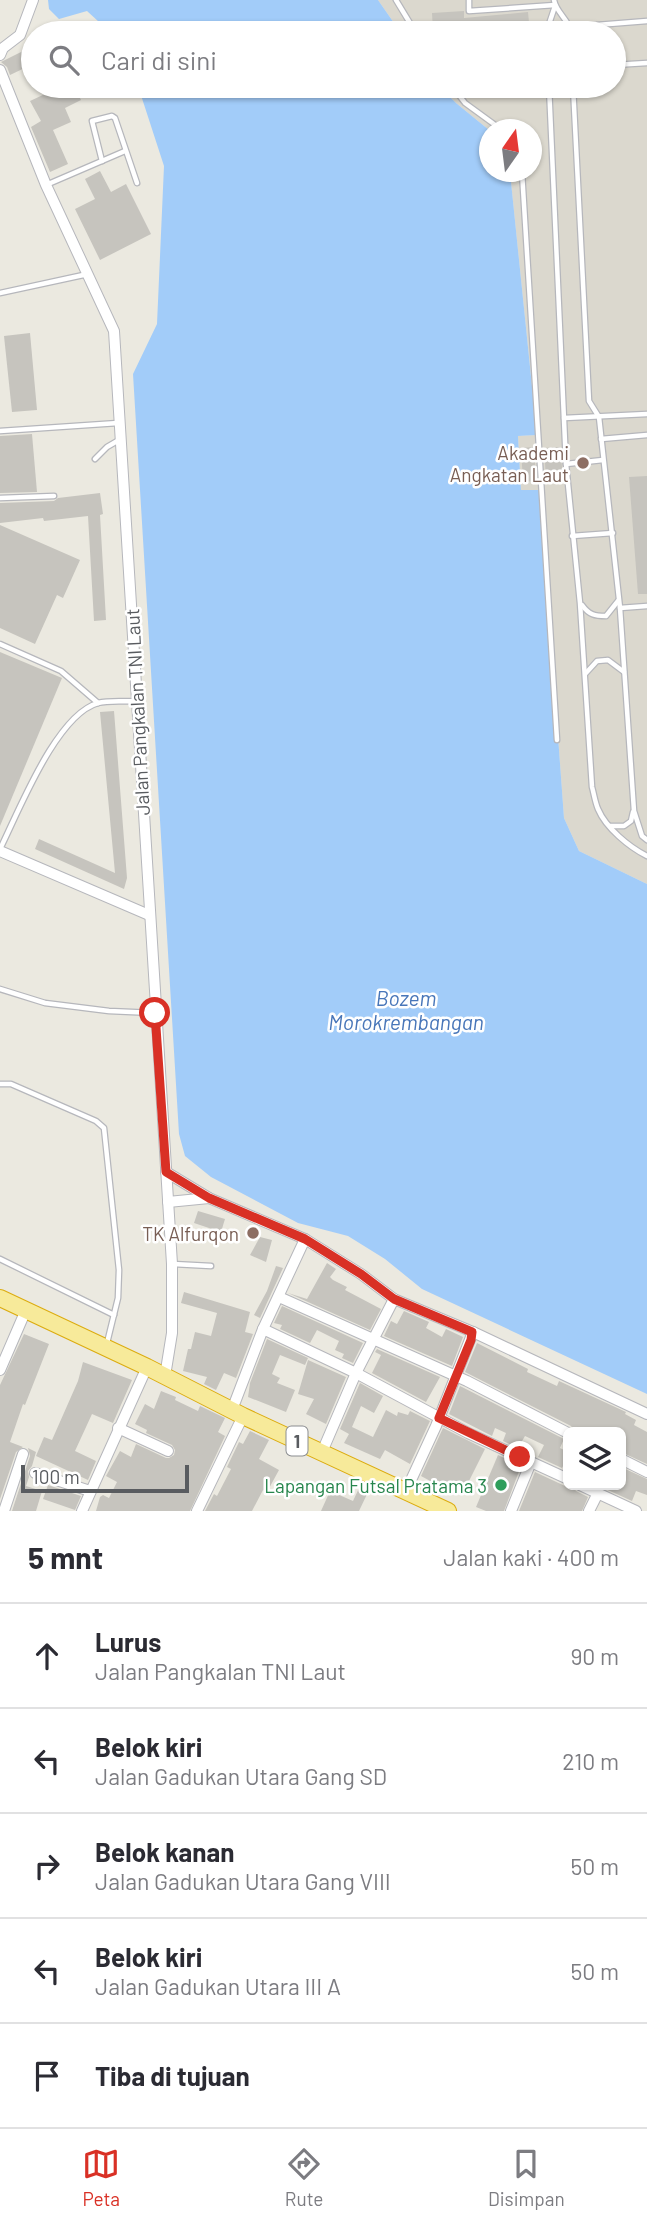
<!DOCTYPE html>
<html lang="id">
<head>
<meta charset="utf-8">
<style>
	:root { --surface:#fff; --page:#f7f7f7; --text:#2b2b33; --muted:#7c7c81; --line:#e1e1e2; --accent:#d93025 }
	body { margin:0; font-family:Barlow,sans-serif; background:var(--page); color:var(--text) }
	.controls { position:absolute; right:21px; bottom:21px; display:grid; overflow:hidden; border-radius:10px; box-shadow:0 2px 5px #0004 }
	.controls button { width:63px; height:63px; display:grid; place-items:center; padding:0; border:0; border-bottom:2px solid var(--line); background:var(--surface); color:var(--text); font:35px sans-serif }
	.compass { position:absolute; left:479px; top:119px; width:63px; height:63px; border-radius:50%; background:var(--surface); box-shadow:0 2px 5px #0004; rotate:14deg }
	.scale { position:absolute; left:21px; bottom:18px; width:168px; box-sizing:border-box; padding-left:7px; border:4px solid #595c60; border-top:0; font-size:19px; line-height:24px; white-space:nowrap; color:#595c60; -webkit-text-stroke:5px #fff; paint-order:stroke }
	.stop { position:absolute; width:21px; height:21px; margin:-16px; border:5px solid #d93025; border-radius:50%; background:#fff }
	.stop.end { background:#d93025; border-color:#fff; box-shadow:0 2px 7px #0008 }
	.list { margin:0; padding:0; list-style:none }
	h2 { display:flex; justify-content:space-between; align-items:center; height:91px; margin:0; padding:0 28px; font-size:30px }
	h2 small { font-size:23px; font-weight:400; color:var(--muted) }
	.list li { display:grid; grid-template-columns:46px 1fr auto; gap:21px; align-items:center; box-sizing:border-box; height:105px; padding:0 28px; border-top:2px solid var(--line) }
	.list b { display:block; font-size:26px; white-space:nowrap }
	.list p { margin:0; font-size:23px; white-space:nowrap; color:var(--muted) }
	.list em { font-size:23px; font-style:normal; color:var(--muted) }
	.icon { flex:none; width:38px; height:38px; fill:none; stroke:currentColor; stroke-width:2; stroke-linecap:round; stroke-linejoin:round }
	.map { position:relative; flex:none; width:647px; height:1511px; overflow:hidden }
	.search { position:absolute; background:var(--surface); box-shadow:0 2px 5px #0004; left:21px; right:21px; top:21px; height:77px; display:flex; align-items:center; gap:18px; box-sizing:border-box; padding:0 24px; border-radius:38px; color:var(--muted); font-size:26px }
	.sheet { height:616px; background:var(--surface) }
	nav { display:flex; justify-content:space-around; align-items:center; box-sizing:border-box; height:98px; border-top:2px solid var(--line); background:var(--surface); font-size:19px; color:var(--muted) }
	nav a { display:grid; justify-items:center; gap:4px }
	nav .on { color:var(--accent) }
	.map>svg:first-child { display:block }
	.education { fill:#dbd8ce }
	.water { fill:#a2ccf9 }
	.building { fill:#c6c4be }
	.lines { fill:none; stroke-linecap:round; stroke-linejoin:round }
	.service-casing { stroke:#b6b7bc; stroke-width:7 }
	.minor-casing { stroke:#b6b7bc; stroke-width:12 }
	.trunk-casing { stroke:#dcac0f; stroke-width:18 }
	.service { stroke:#fff; stroke-width:4.5 }
	.minor { stroke:#fff; stroke-width:10 }
	.trunk { stroke:#f7ea9a; stroke-width:16 }
	.route { stroke:#d93025; stroke-width:9 }
	.education-dot { fill:#8d6e63; stroke:#fff; stroke-width:2.5 }
	.leisure-dot { fill:#2e9e5b; stroke:#fff; stroke-width:2.5 }
	.labels { text-anchor:middle; dominant-baseline:central; stroke-width:5; stroke-linejoin:round; paint-order:stroke }
	.shield { fill:#fff; stroke:#8b8d90; stroke-width:2 }
	.shield-label { font-size:18px; font-weight:bold; fill:#595c60 }
	.education-label { font-size:19px; fill:#785e54; stroke:#fff; text-anchor:end }
	.street-label { font-size:19px; fill:#595c60; stroke:#fff }
	.leisure-label { font-size:19px; fill:#27864d; stroke:#fff; text-anchor:end }
	.water-label { font-size:21px; font-style:italic; fill:#4876b9; stroke:#fff }
</style>
</head>
<body>
<div class="map">
<svg width="647" height="1511" viewBox="0 0 647 1511">
	<rect width="100%" height="100%" fill="#ebe9e0"/>
	<path class="education" d="M378,0H647V884L579,851L564,818L540,490L521,491L518,436L537,435L510,172H532V130H489L456,103L439,86H614V33H401Z"/>
	<g class="water">
		<path d="M48,0H378L401,33H111L87,11L59,19L49,9Z"/>
		<path d="M138,86H439L456,103L489,130L490,172H510L537,435L518,436L521,490H540L564,818L579,851L647,884V1394L422,1289L385,1259L348,1236L298,1223L211,1177L185,1156L179,1134L133,374L157,324L164,166Z"/>
	</g>
	<g class="building">
		<path d="M464,11V18L528,12L530,33H463V29L433,31L432,13Z"/>
		<path d="M33,46V64L10,75L7,67L1,62Z"/>
		<path d="M40,86H74L81,100L65,108L71,122L53,130L68,164L50,172L31,127L41,121L30,101L45,94Z"/>
		<path d="M100,171L111,192L126,184L151,234L100,260L75,209L95,199L85,179Z"/>
		<path d="M30,333L37,410L12,412L4,336Z"/>
		<path d="M32,434L37,492L0,493V436Z"/>
		<path d="M534,447L536,481L523,482L521,448Z"/>
		<path d="M560,447L563,477L546,478L544,448Z"/>
		<path d="M647,476V594H638L629,477Z"/>
		<path d="M100,493L103,514L100,515L106,620L94,621L88,516L44,521L43,518L0,523V503L54,501L58,498Z"/>
		<path d="M0,525L80,560L63,598L57,595L35,644L0,628Z"/>
		<path d="M0,652L62,678L0,826Z"/>
		<path d="M114,711L127,878L124,889L35,849L39,839L115,873L100,712Z"/>
		<path d="M198,1211L225,1219L221,1232L194,1223Z"/>
		<path d="M260,1237L272,1240L266,1262L250,1255Z"/>
		<path d="M327,1263L336,1269L330,1277L333,1280L347,1287L345,1290L381,1309L370,1330L288,1293L307,1299Z"/>
		<path d="M276,1266L283,1268L260,1318L254,1315L267,1291Z"/>
		<path d="M184,1292L250,1312L245,1332L253,1334L236,1378L224,1373L216,1390L204,1384L207,1377L183,1371L188,1349H191L195,1332L211,1336L217,1313L181,1303Z"/>
		<path d="M282,1306L363,1343L353,1363L342,1358L344,1354L335,1350L339,1341L317,1330L310,1343L280,1329L282,1325L274,1323Z"/>
		<path d="M404,1311L429,1322L426,1328L442,1337L446,1329L463,1337L452,1366L384,1336L391,1321L397,1324Z"/>
		<path d="M24,1334L49,1344L25,1405L23,1404L10,1442L23,1447L16,1452L0,1499V1385Z"/>
		<path d="M267,1339L308,1358L305,1365L280,1355L272,1374L280,1378L277,1383L295,1390L286,1412L248,1397L250,1383Z"/>
		<path d="M477,1343L528,1369L527,1372L557,1386L559,1381L626,1412L625,1414L636,1420L634,1425L647,1432V1464L621,1452V1432H575L571,1426L465,1372Z"/>
		<path d="M377,1349L440,1377L426,1402L372,1373L381,1355L375,1352Z"/>
		<path d="M308,1360L346,1377L326,1424L306,1414L314,1399L298,1394Z"/>
		<path d="M83,1362L132,1380L113,1423L92,1414L75,1451L96,1461L88,1480L36,1456L44,1437L52,1440L78,1381Z"/>
		<path d="M360,1383L383,1396L374,1413L361,1406L352,1427L373,1437L386,1410L397,1416L398,1412L408,1415L410,1411L430,1421L410,1464L385,1450L380,1459L344,1443L349,1434L340,1429Z"/>
		<path d="M460,1386L564,1439L560,1448L568,1452V1456L562,1468L538,1457L544,1445L525,1436L518,1448L503,1441L506,1433L495,1428L492,1436L449,1414Z"/>
		<path d="M161,1391L176,1397L175,1400L198,1411L200,1406L225,1418L218,1432L225,1436L190,1511H96L100,1497L103,1495L109,1498L117,1482L106,1476L120,1451L131,1457L136,1444L166,1458H169L174,1455L175,1450L172,1445L146,1433L147,1430L135,1424L145,1404L154,1409Z"/>
		<path d="M443,1428L485,1449L463,1493L449,1487L447,1490L421,1476Z"/>
		<path d="M250,1431L269,1440L259,1459L279,1470L267,1492L263,1490L252,1511H205L214,1494L217,1496L231,1469L227,1467L239,1442L243,1444Z"/>
		<path d="M28,1448L36,1452L32,1466L28,1471L29,1477L26,1486L42,1491L36,1511H12L30,1456Z"/>
		<path d="M498,1455L521,1466L504,1511H486L476,1507Z"/>
		<path d="M621,1467L647,1479V1495L636,1491L632,1501L599,1486L621,1485Z"/>
		<path d="M535,1472L565,1486L572,1485L576,1491L588,1497L582,1511H519Z"/>
		<path d="M48,1485L81,1496L75,1510L43,1499Z"/>
		<path d="M360,1486L369,1490L359,1511H321L330,1491L353,1501Z"/>
	</g>
	<g class="lines">
		<defs>
			<g id="service">
				<path d="M396,0L416,33"/>
				<path d="M469,0V11L555,5"/>
				<path d="M554,0C556,13 570,20 571,33"/>
				<path d="M546,29L647,21"/>
				<path d="M546,33L555,6"/>
				<path d="M614,65L647,63"/>
				<path d="M452,86L465,103L502,130"/>
				<path d="M549,86L566,464L580,603L592,787C594,794 595,802 598,809C606,828 629,847 647,856"/>
				<path d="M573,86L589,401L599,417L620,608L634,811L642,836L647,840"/>
				<path d="M102,161L92,121L112,116L115,118L137,183"/>
				<path d="M522,172L557,740"/>
				<path d="M46,185L125,151"/>
				<path d="M0,293L88,274"/>
				<path d="M564,418L647,414"/>
				<path d="M0,431L118,423"/>
				<path d="M601,439L647,435"/>
				<path d="M95,459L107,447L119,440"/>
				<path d="M566,464L603,460"/>
				<path d="M0,498L54,496"/>
				<path d="M572,536L613,533"/>
				<path d="M582,605C589,615 595,616 606,616L618,601"/>
				<path d="M620,608L647,606"/>
				<path d="M0,644L61,671L98,703"/>
				<path d="M586,673L597,661L608,660L624,672"/>
				<path d="M610,826H624L631,821L633,812"/>
				<path d="M0,849C19,811 56,715 98,703C109,700 124,702 136,701"/>
				<path d="M0,989L45,1003L109,1011L154,1013"/>
				<path d="M0,1084H11L96,1121L104,1128L119,1270L118,1298L107,1343"/>
				<path d="M0,1259L114,1315"/>
				<path d="M173,1264L211,1266"/>
			</g>
			<g id="minor">
				<path d="M0,55L3,48L20,35L33,0"/>
				<path d="M0,70L46,185L114,331L172,1264V1333L165,1376"/>
				<path d="M0,851L149,915"/>
				<path d="M166,1172L209,1198L305,1239L361,1274L394,1299L473,1332L647,1414"/>
				<path d="M168,1202L209,1198"/>
				<path d="M279,1297L467,1381L568,1433"/>
				<path d="M263,1329L356,1373L468,1433L568,1479"/>
				<path d="M0,1370L26,1310"/>
				<path d="M232,1410L263,1329L305,1239"/>
				<path d="M118,1428L168,1451"/>
				<path d="M322,1452L356,1373L394,1299"/>
				<path d="M621,1459L647,1472"/>
				<path d="M35,1473L90,1491"/>
				<path d="M580,1485L636,1511"/>
				<path d="M406,1491L436,1426L473,1332"/>
				<path d="M4,1511L23,1454"/>
				<path d="M82,1511L147,1367"/>
				<path d="M197,1511L243,1416"/>
				<path d="M511,1511L531,1462"/>
				<path d="M589,1511L598,1493"/>
			</g>
			<path id="trunk" d="M0,1298L147,1367L243,1416L448,1511"/>
		</defs>
		<use href="#service" class="service-casing"/>
		<use href="#minor" class="minor-casing"/>
		<use href="#trunk" class="trunk-casing"/>
		<use href="#service" class="service"/>
		<use href="#minor" class="minor"/>
		<use href="#trunk" class="trunk"/>
	</g>
	<g class="lines">
		<path class="route" d="M155,1013L166,1172L209,1198L305,1239L361,1274L394,1299L472,1332L471,1340L439,1418L520,1457"/>
	</g>
	<g class="education-dot">
		<circle cx="583" cy="463" r="7"/>
		<circle cx="253" cy="1233" r="7"/>
	</g>
	<circle class="leisure-dot" cx="501" cy="1485" r="7"/>
	<g class="labels">
		<rect class="shield" x="286.5" y="1426.5" width="21" height="29" rx="5"/>
		<g class="shield-label">
			<text x="297" y="1441">1</text>
		</g>
		<g class="education-label">
			<text x="569" y="452">Akademi<tspan x="569" dy="22">Angkatan Laut</tspan></text>
			<text x="239" y="1233">TK Alfurqon</text>
		</g>
		<g class="street-label">
			<text transform="translate(137 712) rotate(-93)">Jalan Pangkalan TNI Laut</text>
		</g>
		<g class="leisure-label">
			<text x="487" y="1485">Lapangan Futsal Pratama 3</text>
		</g>
		<g class="water-label">
			<text x="406" y="997">Bozem<tspan x="406" dy="24">Morokrembangan</tspan></text>
		</g>
	</g>
</svg>
<div class="controls">
<button><svg class="icon" aria-label="layers" viewBox="0 0 24 24"><path d="M12 4l9 5-9 5-9-5zM3 14l9 5 9-5"/></svg></button>
</div>
<svg class="compass" viewBox="-18 -18 36 36"><path d="M0-13l5 13h-10z" fill="#e53935"/><path d="M0 13l5-13h-10z" fill="#7c7c81"/></svg>
<div class="scale">100 m</div>
<div class="stop" style="left:155px;top:1013px"></div>
<div class="stop end" style="left:520px;top:1457px"></div>
<div class="search"><svg class="icon" aria-label="search" viewBox="0 0 24 24"><circle cx="10" cy="10" r="6"/><path d="M15 15l6 6"/></svg>Cari di sini</div>
</div>
<section class="sheet">
<h2>5 mnt<small>Jalan kaki · 400 m</small></h2>
<ul class="list">
<li><svg class="icon" aria-label="ahead" viewBox="0 0 24 24"><path d="M12 20V5M6 11l6-6 6 6"/></svg><div><b>Lurus</b><p>Jalan Pangkalan TNI Laut</p></div><em>90 m</em></li>
<li><svg class="icon" aria-label="left" viewBox="0 0 24 24"><path d="M17 20v-9H6M10 6l-5 5 5 5"/></svg><div><b>Belok kiri</b><p>Jalan Gadukan Utara Gang SD</p></div><em>210 m</em></li>
<li><svg class="icon" aria-label="right" viewBox="0 0 24 24"><path d="M7 20v-9h11M14 6l5 5-5 5"/></svg><div><b>Belok kanan</b><p>Jalan Gadukan Utara Gang VIII</p></div><em>50 m</em></li>
<li><svg class="icon" aria-label="left" viewBox="0 0 24 24"><path d="M17 20v-9H6M10 6l-5 5 5 5"/></svg><div><b>Belok kiri</b><p>Jalan Gadukan Utara III A</p></div><em>50 m</em></li>
<li><svg class="icon" aria-label="arrive" viewBox="0 0 24 24"><path d="M6 21V4h12l-3 4 3 4H6"/></svg><div><b>Tiba di tujuan</b></div></li>
</ul>
</section>
<nav>
<a class="on"><svg class="icon" aria-label="map" viewBox="0 0 24 24"><path d="M3 6l6-2 6 2 6-2v14l-6 2-6-2-6 2zM9 4v14M15 6v14"/></svg>Peta</a>
<a><svg class="icon" aria-label="directions" viewBox="0 0 24 24"><path d="M12 3l9 9-9 9-9-9zM9 14v-3h6M13 9l2 2-2 2"/></svg>Rute</a>
<a><svg class="icon" aria-label="saved" viewBox="0 0 24 24"><path d="M7 4h10v16l-5-4-5 4z"/></svg>Disimpan</a>
</nav>
</body>
</html>
